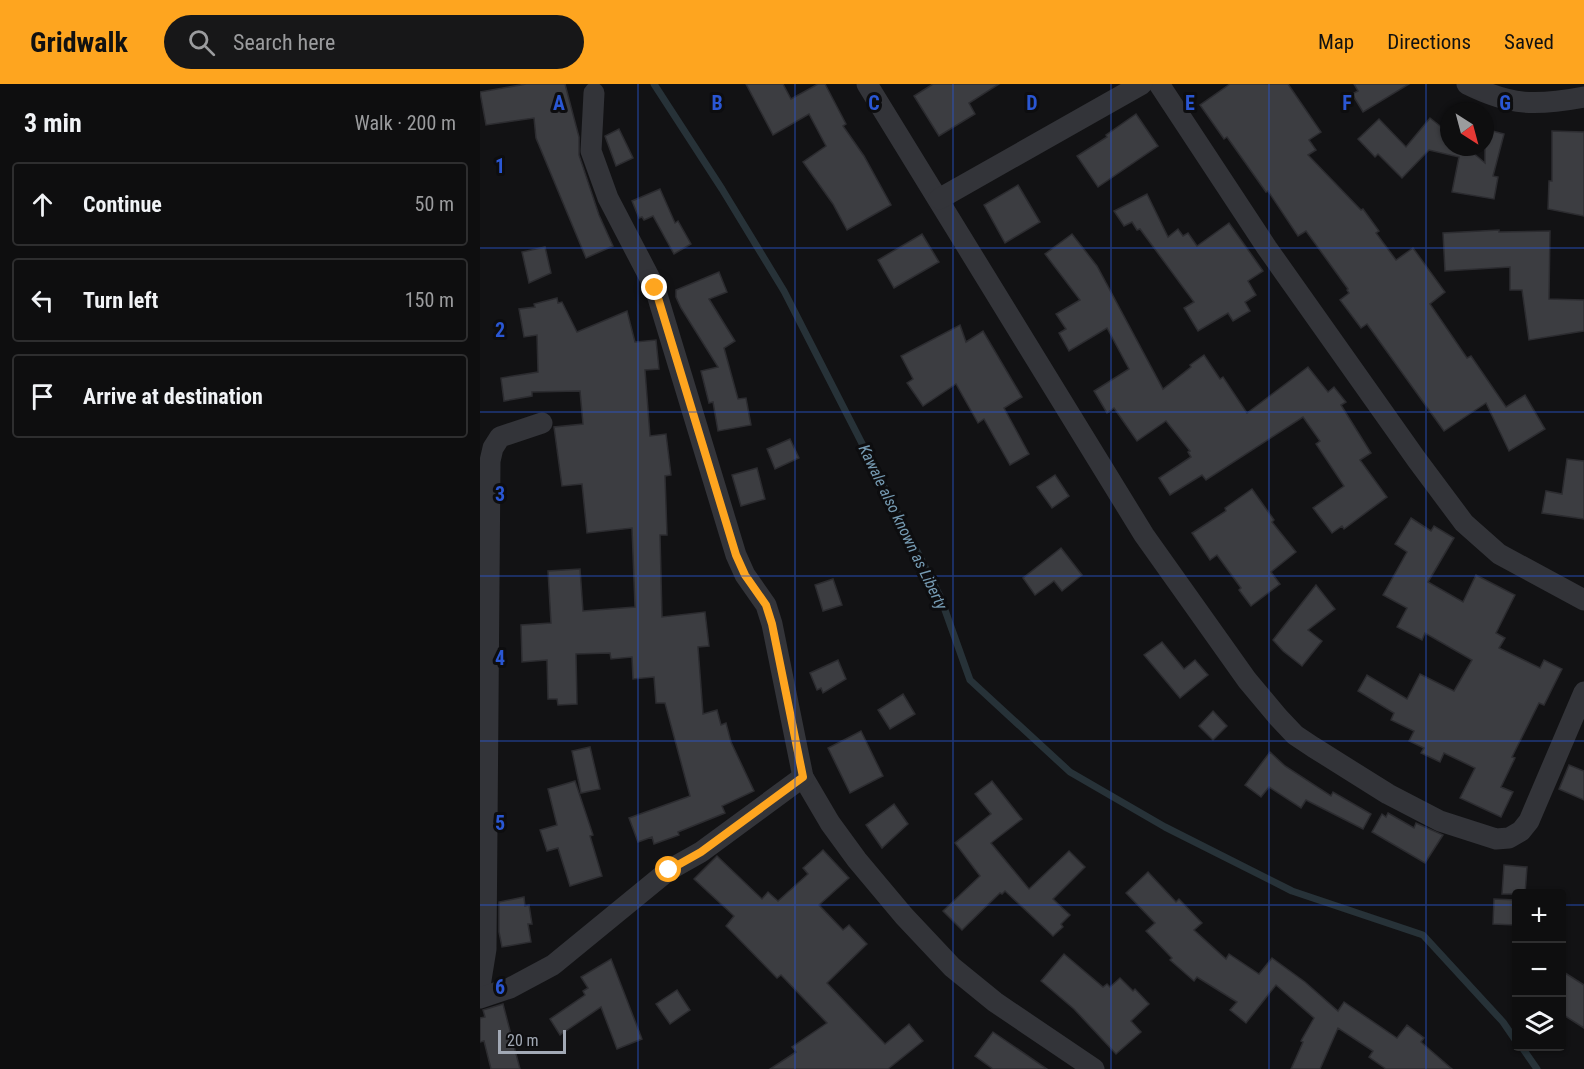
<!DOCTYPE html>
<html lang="en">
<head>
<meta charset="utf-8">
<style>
	:root { --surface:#0e0e0f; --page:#171718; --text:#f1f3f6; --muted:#9b9c9e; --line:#2e2e2f; --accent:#fea51f }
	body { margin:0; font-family:"Roboto Condensed",sans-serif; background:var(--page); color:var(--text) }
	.controls { position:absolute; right:18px; bottom:18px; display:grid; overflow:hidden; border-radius:6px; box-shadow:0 2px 4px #0004 }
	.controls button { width:54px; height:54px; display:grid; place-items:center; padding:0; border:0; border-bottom:2px solid var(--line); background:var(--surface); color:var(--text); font:30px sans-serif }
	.compass { position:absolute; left:960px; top:18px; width:54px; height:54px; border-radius:50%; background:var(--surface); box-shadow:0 2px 4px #0004; rotate:144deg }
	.scale { position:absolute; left:18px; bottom:15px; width:68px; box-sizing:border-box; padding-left:6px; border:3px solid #a2a9b5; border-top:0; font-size:16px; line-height:21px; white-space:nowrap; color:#a2a9b5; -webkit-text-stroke:4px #0d0d0f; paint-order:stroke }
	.stop { position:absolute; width:18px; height:18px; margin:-14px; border:4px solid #fea51f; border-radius:50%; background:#fff }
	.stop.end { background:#fea51f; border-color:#fff; box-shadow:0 2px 6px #0008 }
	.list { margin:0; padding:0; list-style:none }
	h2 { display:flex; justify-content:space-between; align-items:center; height:78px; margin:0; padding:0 24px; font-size:26px }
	h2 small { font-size:20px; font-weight:400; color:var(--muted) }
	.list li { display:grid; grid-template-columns:39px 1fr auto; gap:18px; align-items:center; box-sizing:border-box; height:84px; margin:0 12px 12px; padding:0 12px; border:2px solid var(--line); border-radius:6px }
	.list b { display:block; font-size:22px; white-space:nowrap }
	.list em { font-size:20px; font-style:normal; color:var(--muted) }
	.icon { flex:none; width:33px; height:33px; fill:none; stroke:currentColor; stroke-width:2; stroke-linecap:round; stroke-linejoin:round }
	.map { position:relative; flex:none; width:1104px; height:985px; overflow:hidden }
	header { display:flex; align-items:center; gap:36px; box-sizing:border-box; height:84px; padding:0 30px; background:var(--accent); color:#111 }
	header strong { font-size:28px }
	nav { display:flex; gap:33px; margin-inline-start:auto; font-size:21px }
	.search { width:420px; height:54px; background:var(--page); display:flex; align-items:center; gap:15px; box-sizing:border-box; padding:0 21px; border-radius:33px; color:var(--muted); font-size:22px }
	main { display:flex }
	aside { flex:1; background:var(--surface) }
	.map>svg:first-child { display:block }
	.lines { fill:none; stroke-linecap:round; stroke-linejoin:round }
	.stream { stroke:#273238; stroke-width:7 }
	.building { fill:#3c3d41; stroke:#2c2c30; stroke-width:1.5 }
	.street { stroke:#333439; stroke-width:21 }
	.route { stroke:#fea51f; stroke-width:8 }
	.grid { fill:none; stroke:#2a57d4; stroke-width:1.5; stroke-opacity:0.55 }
	.labels { text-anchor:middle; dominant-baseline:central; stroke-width:6; stroke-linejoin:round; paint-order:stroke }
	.water-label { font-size:16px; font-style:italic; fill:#769bb3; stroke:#0d0d0f }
	.grid-label { font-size:20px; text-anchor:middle; font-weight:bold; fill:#2a57d4; stroke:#0d0d0f; stroke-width:6; stroke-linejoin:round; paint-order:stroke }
</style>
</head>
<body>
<header>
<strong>Gridwalk</strong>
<div class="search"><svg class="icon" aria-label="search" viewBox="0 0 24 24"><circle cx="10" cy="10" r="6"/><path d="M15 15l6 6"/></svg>Search here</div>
<nav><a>Map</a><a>Directions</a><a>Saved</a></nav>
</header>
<main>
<aside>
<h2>3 min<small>Walk · 200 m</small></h2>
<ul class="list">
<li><svg class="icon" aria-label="ahead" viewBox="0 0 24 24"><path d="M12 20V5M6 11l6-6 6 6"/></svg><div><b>Continue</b></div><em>50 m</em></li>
<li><svg class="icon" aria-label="left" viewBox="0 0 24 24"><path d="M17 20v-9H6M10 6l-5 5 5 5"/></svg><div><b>Turn left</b></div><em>150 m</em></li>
<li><svg class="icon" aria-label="arrive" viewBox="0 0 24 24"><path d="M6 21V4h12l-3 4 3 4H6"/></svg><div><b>Arrive at destination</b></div></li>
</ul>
</aside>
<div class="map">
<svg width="1104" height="985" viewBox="0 0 1104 985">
	<rect width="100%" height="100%" fill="#121214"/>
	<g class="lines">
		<g class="stream">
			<path d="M174,0L242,105L304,207L460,512L490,596L590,688L685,743L812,807L943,851L1023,938L1036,957"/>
			<path d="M1041,962L1057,985"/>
		</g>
	</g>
	<g class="building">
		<path d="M46,0H85L99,53V71L119,131L133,162L106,174L56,54L54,34L6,41L0,8Z"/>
		<path d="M266,0H303L311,15L338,0H345L366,40L363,42L384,72L411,121L367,146L353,120L323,78L346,62L329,30L293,51Z"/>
		<path d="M453,0H519L489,19L495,30L459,52L434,12Z"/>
		<path d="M750,0H808L841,48L829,56L836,66L828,71L881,126L883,125L899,147L896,149L916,176L933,164L965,208L950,220L987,274L991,272L1026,323L1045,311L1065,345L1029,367L1006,319L964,347L887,240L881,244L860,216L869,209L867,206L868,205L826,147L818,152L788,107L786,108L747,53L744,55L720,21Z"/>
		<path d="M874,0H929L883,28L872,10L878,7Z"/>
		<path d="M656,30L678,62L618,103L597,72L627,53L626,51Z"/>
		<path d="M950,34L969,49V63H986L1005,79V45L1024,50L1013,92L1018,93L1014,115L972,108L979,73L949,66L922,94L898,70L895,73L878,55L899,35L926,63Z"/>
		<path d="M139,45L153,74L136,82L125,52Z"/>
		<path d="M1072,47L1104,48V132L1068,125L1069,97H1072Z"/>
		<path d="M538,101L560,138L525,159L504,121Z"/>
		<path d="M180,105L195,139L198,137L211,160L194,170L173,132L164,136L162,133L159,134L152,117Z"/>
		<path d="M667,110L688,153L698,145L703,152L708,149L717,162L749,139L783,187L768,197L776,211L765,218L770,227L753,237L748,229L718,247L704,224L714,218L660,145L657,146L652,138L644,142L634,127Z"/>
		<path d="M1019,146V148L1070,147L1069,215L1104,216V247L1049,256L1042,206H1030V183L965,187L963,149Z"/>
		<path d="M442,150L459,178L414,204L398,176Z"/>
		<path d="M592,150L617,182L683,305L711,283L710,281L724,271L740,295L743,293L767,329L828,283L848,308L854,303L866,318L861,321L891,369L880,376L907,413L864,445L862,442L852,449L833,424L864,402L836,360L840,357L823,333L726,396L722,391L690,411L679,394L711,373L708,368L710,367L686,337L657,357L634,324L627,329L614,307L649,285L627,244L589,267L579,249L586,245L576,230L600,216L565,170Z"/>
		<path d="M65,163L71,189L49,199L42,168Z"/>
		<path d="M239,188L247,208L229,215L255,257L244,264L258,315L266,314L271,341L238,347L233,318L229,319L221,287L238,283L201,224L196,213V206Z"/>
		<path d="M77,214L78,219L82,218L97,248L147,227L155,258L176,256L179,285L165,286L170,352L186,350L191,391L185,392L187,451H180L182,533L225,528L229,562L218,563L223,630L237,626L241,641L246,639L251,658L274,707L242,722L245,729L198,748L199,751L174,760L172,753L158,758L149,734L210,712L185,619H176L174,593L153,595L152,573L131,575L130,569L96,570L97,620L78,621L77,615H68L67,576L42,578L41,541L71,539L68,487L100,485L103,527L155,523L152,444L107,449L102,400L82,402L74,343L103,340L100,307L52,308V312L24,317L21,294L58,288L57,251L44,253L39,225L55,223L54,220Z"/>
		<path d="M480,241L486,258L503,247L542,313L524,324L549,370L530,381L504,335L498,339L476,300L443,322L427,299L433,295L421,272Z"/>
		<path d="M310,355L319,374L295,385L287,365Z"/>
		<path d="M1087,375L1104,377V435L1062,429L1066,407L1082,410Z"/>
		<path d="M277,384L285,415L261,422L252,391Z"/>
		<path d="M575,391L589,412L572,424L557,403Z"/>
		<path d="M772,405L794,436L792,438L816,468L791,488L800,500L771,522L759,506L761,504L737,471L730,476L712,449L746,427L745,424Z"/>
		<path d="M931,434L951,447L954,442L974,454L948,498L983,518L996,491L1035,511L1016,549L1025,554L1019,564L1060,584L1064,576L1082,585L1064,621L1059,619L1032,673L1035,674L1021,703L1033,708L1021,733L980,714L995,684L964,669L960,678L941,669L944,664L929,657L934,647L911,636L914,629L878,607L887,591L927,615L940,590L974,607L992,576L945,549L942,556L917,543L927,524L903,511L927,468L915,460Z"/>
		<path d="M581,464L602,491L582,507L574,497L555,511L543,494Z"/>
		<path d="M353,495L362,521L343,527L335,501Z"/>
		<path d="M836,501L855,525L828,546L842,557L822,582L803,567L793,556Z"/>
		<path d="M682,558L704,585L715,576L728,591L700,614L664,571Z"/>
		<path d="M358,576L366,595L343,609L341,604L337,606L330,589Z"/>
		<path d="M423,610L435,630L410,645L398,626Z"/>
		<path d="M733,627L747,642L733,656L719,642Z"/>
		<path d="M381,647L403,692L370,709L348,664Z"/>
		<path d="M110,663L120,705L101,709L92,667Z"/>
		<path d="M790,668L805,682L851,712L853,708L891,730L883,745L826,716L821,724L789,703L781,713L765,701Z"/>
		<path d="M1089,681L1104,687V716L1079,705Z"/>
		<path d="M95,697L113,751L110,752L122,792L90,802L78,764L67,767L60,746L77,741L68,705Z"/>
		<path d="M512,697L542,735L511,759L549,805L589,767L605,783L573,815L590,831L581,840L583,843L573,852L525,807L522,810L520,809L482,846L463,827L500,792L475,759L511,730L495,710Z"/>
		<path d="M414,720L428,740L402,764L386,741Z"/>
		<path d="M908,729L934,744L936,739L963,751L945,779L892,748L902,730L906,733Z"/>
		<path d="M343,766L369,794L339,821L363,846L369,841L387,860L347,899L405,960L429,940L443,957L408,985H290L316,968L312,963L347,939L301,891L297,894L246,842L254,832L214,795L237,772L282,815L288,808L298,817L328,790L323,784Z"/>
		<path d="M1024,781L1047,783L1045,810H1022Z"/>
		<path d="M668,788L696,818L699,815L722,839L714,846L746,875L749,870L779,890L792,874L825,898L858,927L864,918L917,954L927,941L944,954L941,958L972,985H906L889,973L893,967L858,944L840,985H811L823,958L821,957L834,934L796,901L766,939L750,926L757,918L717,893L714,897L690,876L692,874L666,847L675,839L646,809Z"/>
		<path d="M44,813L45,822L49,821L52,840H48L51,858L22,863L19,848V818Z"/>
		<path d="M1014,815L1036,816V841L1013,840Z"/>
		<path d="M584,870L623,903L627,900L630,903L640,894L653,907L655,905L669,920L651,937L661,948L636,970L594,925L561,897Z"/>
		<path d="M131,875L162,955L137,965L121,923L80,951L70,935L105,911L103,907L108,904L101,893Z"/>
		<path d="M1082,887L1104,901V944L1082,930Z"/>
		<path d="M197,906L210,926L190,940L176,920Z"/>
		<path d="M23,920L40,985H11L4,957L0,958V934L5,933L3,926Z"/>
		<path d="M513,948L567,985H513L495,972Z"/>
	</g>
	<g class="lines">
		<g class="street">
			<path d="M387,0L664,451L767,596L798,633L815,651L833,663L908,710L960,737L1016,755L1029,754L1041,747L1049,737L1104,608"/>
			<path d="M679,0L787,164L937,376L984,439L1019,470L1104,516"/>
			<path d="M987,0C1031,22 1056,22 1104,13"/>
			<path d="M114,9L111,67L128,114L175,204L256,471L265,491L286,521L292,540L323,693L350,739L377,776L424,832L472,883L515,918L614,985"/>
			<path d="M459,115L662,0"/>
			<path d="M0,902L6,865L10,377L13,364L20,353L62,339"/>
			<path d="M0,914L30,904L73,881L189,786L221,768L323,693"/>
		</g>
	</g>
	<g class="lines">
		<path class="route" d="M175,204L256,471L265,491L286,521L292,540L323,693L221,768L189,786"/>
	</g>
	<path class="grid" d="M158,0V985M315,0V985M473,0V985M631,0V985M789,0V985M946,0V985M0,164H1104M0,328H1104M0,492H1104M0,657H1104M0,821H1036M1082,821H1104"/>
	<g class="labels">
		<g class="water-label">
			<text transform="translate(423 443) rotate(64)">Kawale also known as Liberty</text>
		</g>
	</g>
	<g class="grid-label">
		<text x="79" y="26">A</text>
		<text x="237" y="26">B</text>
		<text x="394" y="26">C</text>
		<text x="552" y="26">D</text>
		<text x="710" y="26">E</text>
		<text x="867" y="26">F</text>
		<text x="1025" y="26">G</text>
		<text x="20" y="89">1</text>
		<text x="20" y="253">2</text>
		<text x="20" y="417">3</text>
		<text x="20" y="581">4</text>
		<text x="20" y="746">5</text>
		<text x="20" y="910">6</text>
	</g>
</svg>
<div class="controls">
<button>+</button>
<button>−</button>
<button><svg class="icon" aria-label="layers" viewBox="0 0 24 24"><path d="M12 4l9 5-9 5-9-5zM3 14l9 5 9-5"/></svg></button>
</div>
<svg class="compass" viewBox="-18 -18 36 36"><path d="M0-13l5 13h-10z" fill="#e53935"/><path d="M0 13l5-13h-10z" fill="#9b9c9e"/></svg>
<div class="scale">20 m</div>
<div class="stop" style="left:189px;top:786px"></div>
<div class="stop end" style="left:175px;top:204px"></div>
</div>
</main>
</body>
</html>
